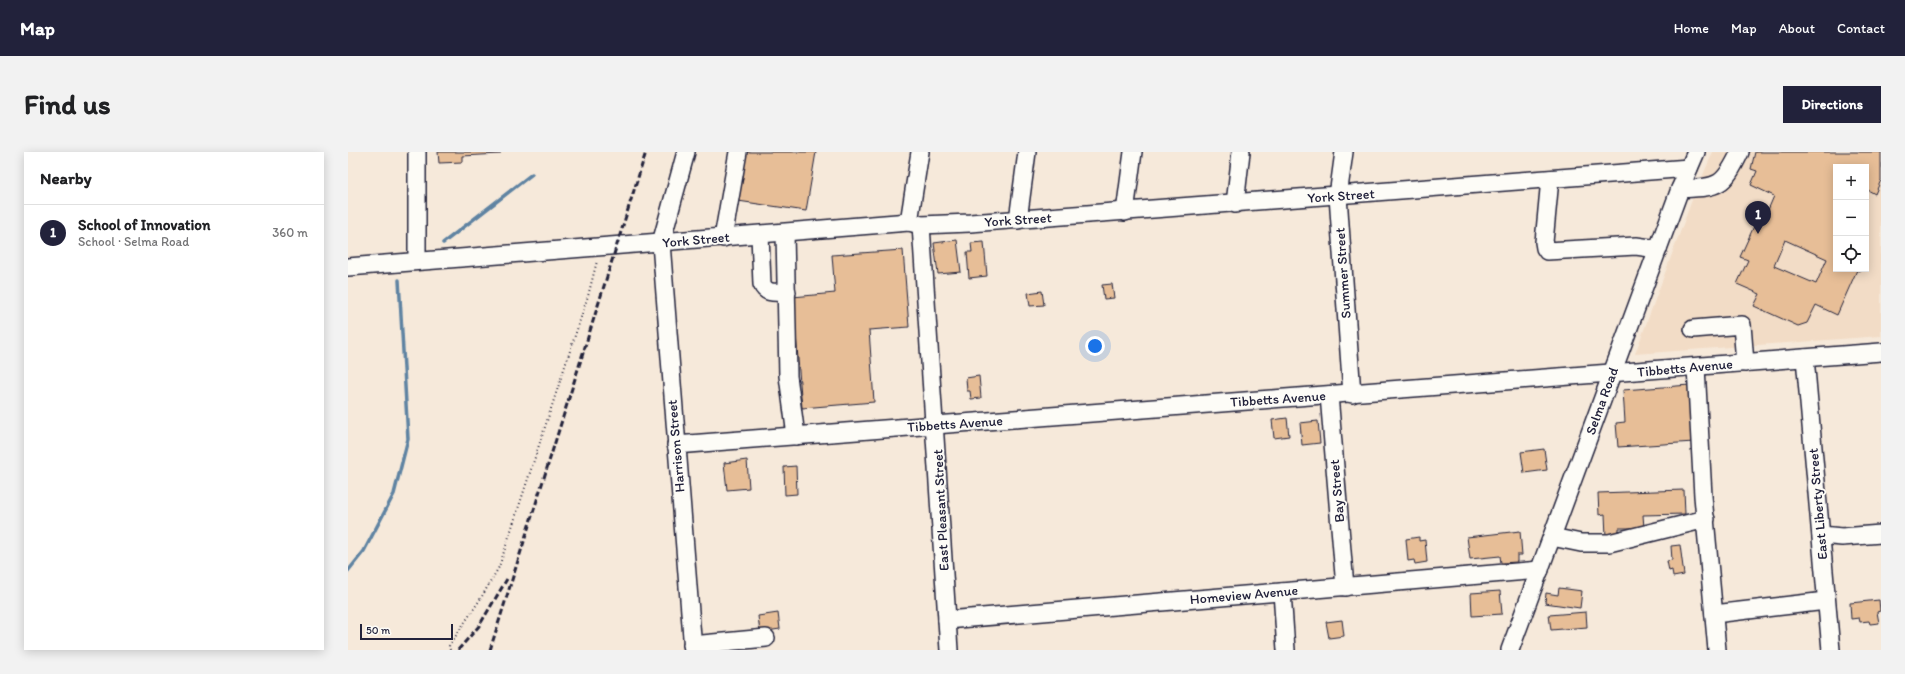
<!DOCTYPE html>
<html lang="en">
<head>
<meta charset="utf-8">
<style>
	:root { --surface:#fff; --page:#f2f2f2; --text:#202124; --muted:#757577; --line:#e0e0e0; --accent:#22223b }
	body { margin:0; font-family:Itim,sans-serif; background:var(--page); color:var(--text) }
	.controls { position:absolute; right:12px; top:12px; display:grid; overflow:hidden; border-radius:0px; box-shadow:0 2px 10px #0003 }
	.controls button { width:36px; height:36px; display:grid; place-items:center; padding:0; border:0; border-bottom:1px solid var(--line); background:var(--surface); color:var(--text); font:20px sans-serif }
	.scale { position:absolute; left:12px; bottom:10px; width:93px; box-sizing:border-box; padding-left:4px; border:2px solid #22223b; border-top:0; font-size:11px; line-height:14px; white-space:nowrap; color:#22223b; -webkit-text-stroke:3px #fdfcf7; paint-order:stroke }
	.you { position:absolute; left:747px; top:194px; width:14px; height:14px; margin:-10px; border:3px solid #fff; border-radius:50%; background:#1a73e8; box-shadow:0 0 0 6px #1a73e833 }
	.badge { display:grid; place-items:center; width:26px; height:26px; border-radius:50%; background:var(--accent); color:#fff; font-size:13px; font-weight:700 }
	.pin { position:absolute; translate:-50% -33px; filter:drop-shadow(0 1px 2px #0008) }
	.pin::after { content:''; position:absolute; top:21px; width:14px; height:12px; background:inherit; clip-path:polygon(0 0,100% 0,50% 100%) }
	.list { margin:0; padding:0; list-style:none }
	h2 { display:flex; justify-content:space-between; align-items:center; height:52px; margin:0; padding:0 16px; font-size:17px }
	h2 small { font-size:13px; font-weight:400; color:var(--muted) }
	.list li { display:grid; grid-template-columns:26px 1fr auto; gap:12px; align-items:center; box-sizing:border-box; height:56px; padding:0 16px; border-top:1px solid var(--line) }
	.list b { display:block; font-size:15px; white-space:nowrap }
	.list p { margin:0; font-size:13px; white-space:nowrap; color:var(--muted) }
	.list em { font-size:13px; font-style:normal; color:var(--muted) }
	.icon { flex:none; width:22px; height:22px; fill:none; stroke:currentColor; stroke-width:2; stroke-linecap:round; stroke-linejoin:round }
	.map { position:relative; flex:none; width:1533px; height:498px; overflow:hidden; border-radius:0px }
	header { display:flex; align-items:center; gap:24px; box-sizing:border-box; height:56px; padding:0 20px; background:var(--accent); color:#fff }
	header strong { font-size:19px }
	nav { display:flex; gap:22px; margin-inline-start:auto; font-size:14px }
	.intro { display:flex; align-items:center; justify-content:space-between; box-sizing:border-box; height:96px; padding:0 24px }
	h1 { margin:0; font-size:28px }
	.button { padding:10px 18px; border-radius:0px; background:var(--accent); color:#fff; font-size:14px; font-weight:700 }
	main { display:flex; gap:24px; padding:0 24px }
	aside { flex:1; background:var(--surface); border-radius:0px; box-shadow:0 2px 10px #0003 }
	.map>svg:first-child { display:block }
	.built { fill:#f2dcc6; fill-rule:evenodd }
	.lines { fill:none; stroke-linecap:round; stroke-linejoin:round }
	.stream { stroke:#5e83a2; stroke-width:3.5 }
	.building { fill:#e7be97; stroke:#22223b; fill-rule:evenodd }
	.minor-casing { stroke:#22223b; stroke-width:20 }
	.path { stroke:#22223b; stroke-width:2; stroke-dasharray:1 3; stroke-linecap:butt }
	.minor { stroke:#fdfcf7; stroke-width:17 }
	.rail { stroke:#22223b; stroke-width:3; stroke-dasharray:6 3; stroke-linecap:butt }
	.labels { text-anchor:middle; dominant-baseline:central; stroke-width:3.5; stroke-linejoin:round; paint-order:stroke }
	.street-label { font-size:14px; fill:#22223b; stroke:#fdfcf7 }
</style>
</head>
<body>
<header>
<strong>Map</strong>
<nav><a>Home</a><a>Map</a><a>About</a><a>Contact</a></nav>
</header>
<div class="intro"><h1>Find us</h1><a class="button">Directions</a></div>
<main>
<aside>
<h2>Nearby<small></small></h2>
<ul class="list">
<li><span class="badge">1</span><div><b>School of Innovation</b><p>School · Selma Road</p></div><em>360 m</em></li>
</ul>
</aside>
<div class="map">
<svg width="1533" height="498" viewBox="0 0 1533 498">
	<rect width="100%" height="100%" fill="#f6e9da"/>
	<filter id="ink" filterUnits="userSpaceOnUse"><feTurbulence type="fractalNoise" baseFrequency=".025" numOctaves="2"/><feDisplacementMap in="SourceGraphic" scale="8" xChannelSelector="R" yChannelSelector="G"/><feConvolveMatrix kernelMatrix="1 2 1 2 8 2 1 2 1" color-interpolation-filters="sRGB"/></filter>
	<g filter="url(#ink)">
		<path class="built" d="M1365,0H1533V184L1287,202L1344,48ZM1488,15H1518V117H1488Z"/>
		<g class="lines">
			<g class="stream">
				<path d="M95,91L184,22"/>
				<path d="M0,419L16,399L46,342L60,287L51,128"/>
			</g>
		</g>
		<g class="building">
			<path d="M90,0H152V2L114,4V10L91,11Z"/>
			<path d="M398,0H468L458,59L390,49Z"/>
			<path d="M1407,0H1533V28L1527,42L1518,37V15H1488V117H1513L1511,119L1509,118L1489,163L1468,153L1459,171L1450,174L1406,154L1412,142L1389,132L1400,108L1392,105L1407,72L1412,74L1416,66L1414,60L1420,58L1426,44L1403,33L1409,19L1403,17ZM1437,88L1479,107L1468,132L1426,114Z"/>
			<path d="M609,88L613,120L590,122L586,91Z"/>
			<path d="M636,90L639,124L621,126L619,100H624L623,91Z"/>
			<path d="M555,98L561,175L521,178L526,250L454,256L445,145L487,141L484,103Z"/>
			<path d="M764,132L766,146L756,147L754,133Z"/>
			<path d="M694,139L696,153L682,154L680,141Z"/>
			<path d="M631,224L633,246L623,247L622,239H619L618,226Z"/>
			<path d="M1342,233L1346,290L1270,295L1268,271L1277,270L1275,238Z"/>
			<path d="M939,266L941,284L926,286L924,268Z"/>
			<path d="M970,269L972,291L954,293L952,271Z"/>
			<path d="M1196,297L1199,318L1176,321L1173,300Z"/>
			<path d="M399,308L401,336L379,338L376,311Z"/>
			<path d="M448,314L449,342L437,343L436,315Z"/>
			<path d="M1336,338L1337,362L1295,363L1296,376H1271V384L1258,385L1257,362L1251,363L1250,341Z"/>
			<path d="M1172,379L1174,403H1169V410L1153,411L1152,404L1122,407L1119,385Z"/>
			<path d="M1071,385V389L1077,388L1079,410L1067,412L1066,408L1060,409L1058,387Z"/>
			<path d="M1332,393L1336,423L1325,425L1324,418L1321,419L1319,409L1324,408L1323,394Z"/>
			<path d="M1211,436L1234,439L1232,456L1197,451L1198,441L1210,443Z"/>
			<path d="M1152,439L1154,462L1124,464L1123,441Z"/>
			<path d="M1531,448L1532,459L1529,460L1531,471L1522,472L1521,469L1512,470L1511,466L1503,467L1502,451Z"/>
			<path d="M1238,460L1239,475L1203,478L1201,463Z"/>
			<path d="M430,461L432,477L412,480L410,464Z"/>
			<path d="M994,468L996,484L981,486L978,470Z"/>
		</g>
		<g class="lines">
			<defs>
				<g id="minor">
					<path d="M69,0V109"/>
					<path d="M338,0L313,91L345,498"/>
					<path d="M996,0L990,44L1004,242"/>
					<path d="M1202,27L1196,90L1197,96L1199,99L1288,94L1310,97"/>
					<path d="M1332,37C1370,35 1375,36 1392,0"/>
					<path d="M887,52L893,0"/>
					<path d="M777,60L785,0"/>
					<path d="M670,68L679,0"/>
					<path d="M561,70L572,0"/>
					<path d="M573,73L601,498"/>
					<path d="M437,81L440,224L448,284"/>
					<path d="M412,83L414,132C418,143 429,140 439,140"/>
					<path d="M375,86L390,0"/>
					<path d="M0,115L561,70L573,73L622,71L1341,16"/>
					<path d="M1345,177L1394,173L1397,211"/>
					<path d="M1457,206L1483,498"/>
					<path d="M1348,215L1355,344L1369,498"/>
					<path d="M981,243L997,435"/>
					<path d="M328,293L1533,200"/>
					<path d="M1473,383L1494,385L1533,382"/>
					<path d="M1204,385L1233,391H1261L1358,367"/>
					<path d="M934,440L938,498"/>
					<path d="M1366,462L1478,449"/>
					<path d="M599,468L1192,418"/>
					<path d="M344,493L418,486"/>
					<path d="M1162,498L1332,37L1348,0"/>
				</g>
			</defs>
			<use href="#minor" class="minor-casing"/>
			<path class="path" d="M102,498L101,494L133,446L151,415L240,144L249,109"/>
			<use href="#minor" class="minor"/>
			<g class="rail">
				<path d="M110,498L131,474L159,427"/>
				<path d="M142,498L298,0"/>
			</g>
		</g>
	</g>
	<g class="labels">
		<g class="street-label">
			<text transform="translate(993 44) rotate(-4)">York Street</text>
			<text transform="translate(670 68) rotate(-4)">York Street</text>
			<text transform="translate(348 88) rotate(-5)">York Street</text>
			<text transform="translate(995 121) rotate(-94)">Summer Street</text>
			<text transform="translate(1337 216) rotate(-5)">Tibbetts Avenue</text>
			<text transform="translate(930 247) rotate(-4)">Tibbetts Avenue</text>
			<text transform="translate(1254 249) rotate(-70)">Selma Road</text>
			<text transform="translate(607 272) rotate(-4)">Tibbetts Avenue</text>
			<text transform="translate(328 294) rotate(-95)">Harrison Street</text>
			<text transform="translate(989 339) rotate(-95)">Bay Street</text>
			<text transform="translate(1470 352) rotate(-95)">East Liberty Street</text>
			<text transform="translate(593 358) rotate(-93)">East Pleasant Street</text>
			<text transform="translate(896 443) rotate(-5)">Homeview Avenue</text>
		</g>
	</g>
</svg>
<div class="controls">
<button>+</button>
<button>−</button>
<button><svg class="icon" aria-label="locate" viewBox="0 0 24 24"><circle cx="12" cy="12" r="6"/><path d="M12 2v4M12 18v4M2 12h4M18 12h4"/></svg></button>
</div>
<div class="scale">50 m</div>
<div class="you"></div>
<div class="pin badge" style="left:1410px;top:82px">1</div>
</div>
</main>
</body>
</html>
